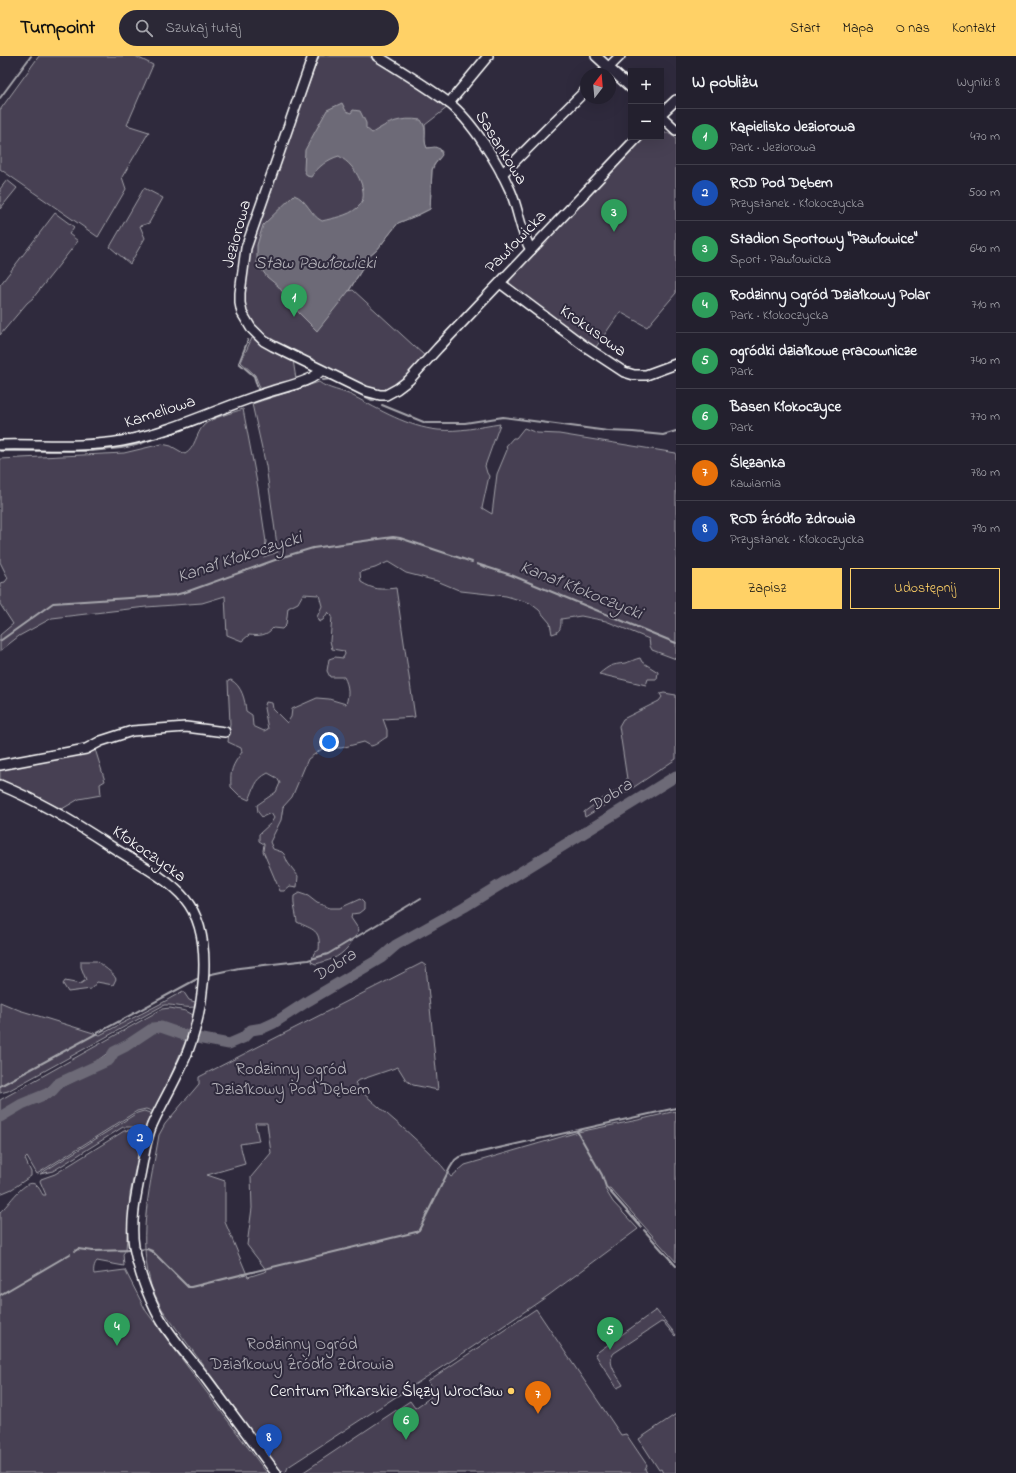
<!DOCTYPE html>
<html lang="pl">
<head>
<meta charset="utf-8">
<style>
	:root { --surface:#23202e; --page:#2b2836; --text:#f1f3f6; --muted:#a3a3aa; --line:#403e4a; --accent:#ffd166 }
	body { margin:0; font-family:"Indie Flower",sans-serif; background:var(--page); color:var(--text) }
	.controls { position:absolute; right:12px; top:12px; display:grid; overflow:hidden; border-radius:0px; box-shadow:0 4px 16px #0002 }
	.controls button { width:36px; height:36px; display:grid; place-items:center; padding:0; border:0; border-bottom:1px solid var(--line); background:var(--surface); color:var(--text); font:20px sans-serif }
	.compass { position:absolute; left:580px; top:12px; width:36px; height:36px; border-radius:50%; background:var(--surface); box-shadow:0 4px 16px #0002; rotate:16deg }
	.you { position:absolute; left:329px; top:686px; width:14px; height:14px; margin:-10px; border:3px solid #fff; border-radius:50%; background:#1a73e8; box-shadow:0 0 0 6px #1a73e833 }
	.badge { display:grid; place-items:center; width:26px; height:26px; border-radius:50%; background:var(--accent); color:#fff; font-size:13px; font-weight:700 }
	.pin { position:absolute; translate:-50% -33px; filter:drop-shadow(0 1px 2px #0008) }
	.pin::after { content:''; position:absolute; top:21px; width:14px; height:12px; background:inherit; clip-path:polygon(0 0,100% 0,50% 100%) }
	.list { margin:0; padding:0; list-style:none }
	h2 { display:flex; justify-content:space-between; align-items:center; height:52px; margin:0; padding:0 16px; font-size:17px }
	h2 small { font-size:13px; font-weight:400; color:var(--muted) }
	.list li { display:grid; grid-template-columns:26px 1fr auto; gap:12px; align-items:center; box-sizing:border-box; height:56px; padding:0 16px; border-top:1px solid var(--line) }
	.list b { display:block; font-size:15px; white-space:nowrap }
	.list p { margin:0; font-size:13px; white-space:nowrap; color:var(--muted) }
	.list em { font-size:13px; font-style:normal; color:var(--muted) }
	.actions { display:flex; gap:8px; padding:12px 16px }
	.actions a { flex:1; padding:9px 0; border:1px solid var(--accent); border-radius:0px; text-align:center; font-size:14px; color:var(--accent) }
	.actions .main { background:var(--accent); color:#111 }
	.icon { flex:none; width:22px; height:22px; fill:none; stroke:currentColor; stroke-width:2; stroke-linecap:round; stroke-linejoin:round }
	.map { position:relative; flex:none; width:676px; height:1417px; overflow:hidden }
	header { display:flex; align-items:center; gap:24px; box-sizing:border-box; height:56px; padding:0 20px; background:var(--accent); color:#111 }
	header strong { font-size:19px }
	nav { display:flex; gap:22px; margin-inline-start:auto; font-size:14px }
	.search { width:280px; height:36px; background:var(--page); display:flex; align-items:center; gap:10px; box-sizing:border-box; padding:0 14px; border-radius:22px; color:var(--muted); font-size:15px }
	main { display:flex }
	aside { flex:1; background:var(--surface) }
	.map>svg:first-child { display:block }
	.green { fill:#464152; stroke:#a2a0a8; fill-rule:evenodd }
	.water { fill:#6d6a77; stroke:#a7a6ad }
	.lines { fill:none; stroke-linecap:round; stroke-linejoin:round }
	.stream { stroke:#a7a6ad; stroke-width:2 }
	.river { stroke:#6d6a77; stroke-width:11 }
	.minor-casing { stroke:#fff; stroke-width:12 }
	.minor { stroke:#2f2a3d; stroke-width:9 }
	.poi-dot { fill:#ffd166; stroke:#2f2a3d; stroke-width:1.5 }
	.labels { text-anchor:middle; dominant-baseline:central; stroke-width:4; stroke-linejoin:round; paint-order:stroke }
	.street-label { font-size:17px; fill:#fff; stroke:#2f2a3d }
	.park-label { font-size:17px; fill:#b5b3ba; stroke:#2f2a3d }
	.poi-label { font-size:17px; fill:#fff; stroke:#2f2a3d; text-anchor:end }
	.water-label { font-size:18px; font-style:italic; fill:#b6b4bb; stroke:#2f2a3d }
</style>
</head>
<body>
<header>
<strong>Turnpoint</strong>
<div class="search"><svg class="icon" aria-label="search" viewBox="0 0 24 24"><circle cx="10" cy="10" r="6"/><path d="M15 15l6 6"/></svg>Szukaj tutaj</div>
<nav><a>Start</a><a>Mapa</a><a>O nas</a><a>Kontakt</a></nav>
</header>
<main>
<div class="map">
<svg width="676" height="1417" viewBox="0 0 676 1417">
	<rect width="100%" height="100%" fill="#2f2a3d"/>
	<filter id="ink" filterUnits="userSpaceOnUse"><feTurbulence type="fractalNoise" baseFrequency=".025" numOctaves="2"/><feDisplacementMap in="SourceGraphic" scale="8" xChannelSelector="R" yChannelSelector="G"/><feConvolveMatrix kernelMatrix="1 2 1 2 8 2 1 2 1" color-interpolation-filters="sRGB"/></filter>
	<g filter="url(#ink)">
		<g class="green">
			<path d="M39,0H135L153,9L127,69L149,76L122,121L126,133L98,181L0,113V54Z"/>
			<path d="M319,0H369L423,33L448,51L425,69C426,77 423,85 427,92C454,92 437,101 432,114L430,153L418,159L398,167L377,194L370,200L349,235L353,234L426,301L415,315L389,335L376,336L309,305L259,278L245,257L244,242L249,194L253,181Z"/>
			<path d="M661,77H670L676,82V237L647,271L620,256L594,294L509,230L510,221L643,81H661Z"/>
			<path d="M7,124L17,132L0,153V133Z"/>
			<path d="M144,132L163,142L149,167L140,170L145,182L130,208L110,191Z"/>
			<path d="M55,157L74,171L69,178L78,185L33,242L27,247L0,279V229Z"/>
			<path d="M252,282L261,288L268,290L293,304L296,323L261,334L255,319L241,306Z"/>
			<path d="M319,326C327,333 344,335 353,340C380,354 408,371 438,374C459,376 480,371 500,368L485,410L487,417L489,420L482,452L492,458L497,418L507,394L506,390L513,382H516L524,372L537,377L559,378L676,397V603L652,594L650,590L649,583L606,565L581,560L561,563C561,571 561,576 552,578L550,567L539,554L530,547L506,540L461,535L437,525L406,517L388,506L375,512L360,516L361,526C374,534 381,534 396,532L415,661L383,663L387,674V681C381,684 377,689 371,690L364,686L341,692L325,691L308,703L292,741L283,751L281,764L270,786L273,793L282,796L284,798L288,807L298,820L297,831L290,830L284,835H280L263,795L264,788L259,785V778L271,767L274,762L271,757L262,761L258,756L257,749L276,736L280,727L277,722L268,717C254,724 255,732 249,744L240,740L231,731C230,714 232,710 242,696L241,692L228,686L230,668L228,625L231,624C242,630 245,644 246,655L252,659L253,670L264,675L268,673L264,652L266,646L272,647L273,653L287,667L291,661L292,653L317,642L329,643L346,648C349,639 349,630 344,621H330L327,615L329,603L335,601L343,602L345,598L344,595L332,593L330,585L332,560L328,556L323,564L319,566L317,561L322,550L319,539L303,538L298,547L288,552L286,569L282,573L273,572C266,580 259,580 249,579L242,585L227,579L225,540L202,547L146,551L52,562L19,580L0,595V579L13,568L0,548V527L5,526L8,522L0,506V403L124,397L162,388L171,390L185,398C195,393 196,377 204,369C213,361 232,357 243,353L258,432L266,486L263,501L278,496L266,410L252,348Z"/>
			<path d="M640,602L642,606L658,616L657,623H648L646,629L599,618C610,609 611,609 625,607C630,606 635,603 640,602Z"/>
			<path d="M664,637L676,639V703L628,735L585,761L584,756L602,743L621,732L627,723L619,670L623,663L659,645L662,641L660,638Z"/>
			<path d="M95,693L105,725L100,728L101,739L79,743L62,753L0,723V712L60,703Z"/>
			<path d="M299,837L308,840L317,847L330,852H340L360,843L364,847V853L359,857L352,858L351,862L359,874C353,885 345,898 332,903C327,905 322,906 316,908L311,906L314,897L319,894C321,873 313,874 297,866C296,856 293,850 294,840Z"/>
			<path d="M81,905H97C104,912 112,915 116,923L113,929L97,926L91,933L68,936L63,928L65,925L80,928L86,924L81,911Z"/>
			<path d="M422,907L426,910L438,1034L413,1029L406,1024L398,1011L357,1025L355,1027L363,1037C393,1064 427,1090 451,1121L465,1109L578,1076L638,1064L676,1055V1206L610,1132L605,1133L613,1146L638,1173L549,1239L468,1294L288,1411L286,1416L281,1415L162,1253C158,1244 152,1235 150,1225C137,1177 151,1127 159,1079L165,1068L199,1028V1021ZM255,1067H267L271,1097L251,1121L252,1152L247,1189L267,1215L248,1221L225,1166V1125L207,1119L245,1108L240,1088L259,1085Z"/>
			<path d="M183,935L189,944L198,947L197,950C189,954 174,948 164,949L8,1035L0,1037V946L19,954L100,979C127,964 157,951 183,935Z"/>
			<path d="M170,952L186,955L195,960L188,984H186L160,1045L154,1056L146,1053L137,1055L37,1118L27,1101L25,1103L31,1116V1120L12,1133L0,1138V1063L109,1007L117,998L142,983L140,978L116,991L98,1004L58,1024L43,1035L0,1058V1044L162,953Z"/>
			<path d="M144,1055L153,1058L146,1076L134,1071H123L53,1115L40,1118L137,1057Z"/>
			<path d="M129,1074L142,1080L130,1138L126,1194L123,1198L124,1210L97,1205C94,1208 93,1214 94,1218L125,1214L146,1255L267,1417H0V1156C8,1150 26,1120 36,1129C39,1131 41,1136 43,1139H46L40,1125L41,1123L55,1118L124,1075Z"/>
			<path d="M536,1253L621,1379L626,1378L647,1409L645,1413L647,1417H302L410,1345L415,1352L431,1341V1334L432,1332L428,1325Z"/>
			<path d="M656,1254L676,1279L675,1280L664,1267L661,1266L614,1297C606,1307 617,1319 623,1329L617,1332L595,1298Z"/>
			<path d="M676,1358V1417H663L661,1413L659,1414L639,1383Z"/>
		</g>
		<path class="water" d="M342,47L346,55L351,57L353,54L360,55L366,67V72L372,77C389,66 400,61 421,64C429,75 422,82 427,92L435,91L440,93L442,99L434,109L432,114L430,153L418,159L398,167L377,194L370,200L348,236L317,275L299,257L278,230L267,221L257,207V189L263,169L294,139C307,143 310,159 322,165C333,162 348,160 357,152C370,142 360,120 351,110C348,106 343,103 339,100C328,103 318,111 311,121L307,120L304,114L305,94L327,54Z"/>
		<g class="lines">
			<g class="stream">
				<path d="M0,42L31,0"/>
				<path d="M248,284L239,307L254,320L259,336"/>
				<path d="M323,324L331,323L374,345"/>
				<path d="M382,349L426,367H465L503,361L608,375L633,376L663,379L676,375"/>
				<path d="M0,395H91L121,392L136,389L153,383L167,380L198,367"/>
				<path d="M477,508L511,519L676,587"/>
				<path d="M0,585L53,547L175,539L186,536L286,500L313,492L393,481L400,482L472,506"/>
				<path d="M207,919L239,912L308,904L328,898L421,842"/>
				<path d="M0,1030L197,923"/>
				<path d="M577,1075L602,1119L606,1131L641,1171"/>
				<path d="M644,1174L676,1210"/>
				<path d="M137,1194L147,1193L152,1195L188,1231H191L416,1176L419,1174L450,1112L455,1104L459,1101L676,1052"/>
				<path d="M75,1195L78,1193L93,1195L132,1194"/>
				<path d="M0,1239L70,1198"/>
			</g>
			<path class="river" d="M0,1061L22,1048L51,1036L59,1027L109,1004L114,996L126,990L153,972L161,971L187,980L229,988L243,982L251,974L263,972L274,967L308,945L381,902L396,889L464,851L676,720"/>
			<defs>
				<g id="minor">
					<path d="M313,0L246,192L240,237V247L242,257L251,272L264,285L273,290L365,335L380,339H386L397,333L409,324L438,292L638,81"/>
					<path d="M377,0C400,14 428,31 449,47C472,65 498,107 510,134C519,154 520,176 531,194"/>
					<path d="M596,0L631,32"/>
					<path d="M602,18L620,0"/>
					<path d="M449,47L488,0"/>
					<path d="M661,58L676,44"/>
					<path d="M661,60L676,74"/>
					<path d="M502,118L586,34"/>
					<path d="M500,227L583,289L624,316L634,319H646L676,308"/>
					<path d="M0,389C40,388 82,392 122,385C174,376 222,350 272,335C284,331 315,325 321,314"/>
					<path d="M0,709L86,693L101,685L132,675L186,671L225,676"/>
					<path d="M0,729C39,745 74,766 109,789C132,804 168,822 185,843C218,882 202,969 181,1011C172,1031 161,1049 152,1069C146,1083 144,1099 141,1114C136,1140 130,1165 134,1191C138,1213 146,1235 156,1255C168,1279 191,1303 207,1324C230,1355 253,1386 276,1417"/>
				</g>
			</defs>
			<use href="#minor" class="minor-casing"/>
			<use href="#minor" class="minor"/>
		</g>
	</g>
	<circle class="poi-dot" cx="511" cy="1335" r="4"/>
	<g class="labels">
		<g class="street-label">
			<text transform="translate(501 92) rotate(58)">Sasankowa</text>
			<text transform="translate(237 178) rotate(-75)">Jeziorowa</text>
			<text transform="translate(516 186) rotate(-46)">Pawłowicka</text>
			<text transform="translate(593 275) rotate(35)">Krokusowa</text>
			<text transform="translate(160 356) rotate(-18)">Kameliowa</text>
			<text transform="translate(149 798) rotate(35)">Kłokoczycka</text>
		</g>
		<g class="park-label">
			<text x="291" y="1013">Rodzinny Ogród<tspan x="291" dy="20">Działkowy Pod Dębem</tspan></text>
			<text x="302" y="1288">Rodzinny Ogród<tspan x="302" dy="20">Działkowy Źródło Zdrowia</tspan></text>
		</g>
		<g class="poi-label">
			<text x="503" y="1335">Centrum Piłkarskie Ślęzy Wrocław</text>
		</g>
		<g class="water-label">
			<text x="315" y="208">Staw Pawłowicki</text>
			<text transform="translate(240 502) rotate(-18)">Kanał Kłokoczycki</text>
			<text transform="translate(581 535) rotate(22)">Kanał Kłokoczycki</text>
			<text transform="translate(611 740) rotate(-32)">Dobra</text>
			<text transform="translate(335 910) rotate(-32)">Dobra</text>
		</g>
	</g>
</svg>
<div class="controls">
<button>+</button>
<button>−</button>
</div>
<svg class="compass" viewBox="-18 -18 36 36"><path d="M0-13l5 13h-10z" fill="#e53935"/><path d="M0 13l5-13h-10z" fill="#a3a3aa"/></svg>
<div class="you"></div>
<div class="pin badge" style="left:294px;top:261px;background:#2e9e5b">1</div>
<div class="pin badge" style="left:140px;top:1101px;background:#1a4fb4">2</div>
<div class="pin badge" style="left:614px;top:176px;background:#2e9e5b">3</div>
<div class="pin badge" style="left:117px;top:1290px;background:#2e9e5b">4</div>
<div class="pin badge" style="left:610px;top:1294px;background:#2e9e5b">5</div>
<div class="pin badge" style="left:406px;top:1384px;background:#2e9e5b">6</div>
<div class="pin badge" style="left:538px;top:1358px;background:#e8710a">7</div>
<div class="pin badge" style="left:269px;top:1401px;background:#1a4fb4">8</div>
</div>
<aside>
<h2>W pobliżu<small>Wyniki: 8</small></h2>
<ul class="list">
<li><span class="badge" style="background:#2e9e5b">1</span><div><b>Kąpielisko Jeziorowa</b><p>Park · Jeziorowa</p></div><em>470 m</em></li>
<li><span class="badge" style="background:#1a4fb4">2</span><div><b>ROD Pod Dębem</b><p>Przystanek · Kłokoczycka</p></div><em>500 m</em></li>
<li><span class="badge" style="background:#2e9e5b">3</span><div><b>Stadion Sportowy &quot;Pawłowice&quot;</b><p>Sport · Pawłowicka</p></div><em>640 m</em></li>
<li><span class="badge" style="background:#2e9e5b">4</span><div><b>Rodzinny Ogród Działkowy Polar</b><p>Park · Kłokoczycka</p></div><em>710 m</em></li>
<li><span class="badge" style="background:#2e9e5b">5</span><div><b>ogródki działkowe pracownicze</b><p>Park</p></div><em>740 m</em></li>
<li><span class="badge" style="background:#2e9e5b">6</span><div><b>Basen Kłokoczyce</b><p>Park</p></div><em>770 m</em></li>
<li><span class="badge" style="background:#e8710a">7</span><div><b>Ślęzanka</b><p>Kawiarnia</p></div><em>780 m</em></li>
<li><span class="badge" style="background:#1a4fb4">8</span><div><b>ROD Źródło Zdrowia</b><p>Przystanek · Kłokoczycka</p></div><em>790 m</em></li>
</ul>
<div class="actions"><a class="main">Zapisz</a><a>Udostępnij</a></div>
</aside>
</main>
</body>
</html>
